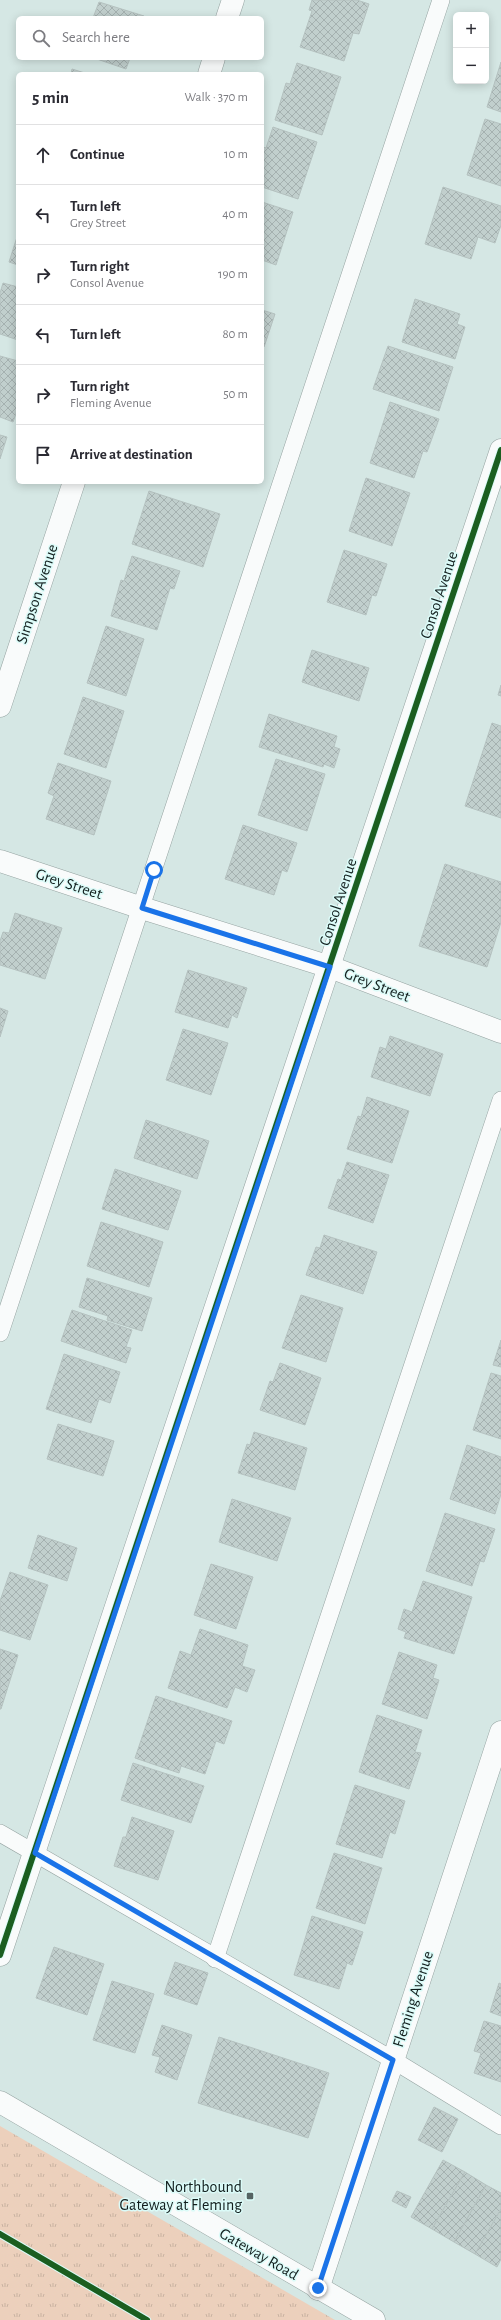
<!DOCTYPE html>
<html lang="en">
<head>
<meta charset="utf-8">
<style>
	:root { --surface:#fff; --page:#f2f2f3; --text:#2b2b33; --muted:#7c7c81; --line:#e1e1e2 }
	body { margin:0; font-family:"Alegreya Sans",sans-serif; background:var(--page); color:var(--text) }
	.controls { position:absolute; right:12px; top:12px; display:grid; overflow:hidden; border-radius:6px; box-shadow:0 2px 10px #0003 }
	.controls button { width:36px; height:36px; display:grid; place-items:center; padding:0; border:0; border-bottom:1px solid var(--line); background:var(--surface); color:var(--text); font:20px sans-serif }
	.stop { position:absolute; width:12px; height:12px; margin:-9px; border:3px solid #1a73e8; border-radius:50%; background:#fff }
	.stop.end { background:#1a73e8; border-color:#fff; box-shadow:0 1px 4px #0008 }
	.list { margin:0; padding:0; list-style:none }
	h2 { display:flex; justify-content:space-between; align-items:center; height:52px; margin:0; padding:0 16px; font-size:17px }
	h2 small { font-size:13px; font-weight:400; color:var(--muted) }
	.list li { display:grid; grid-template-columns:26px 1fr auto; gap:12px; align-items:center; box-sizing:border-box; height:60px; padding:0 16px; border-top:1px solid var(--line) }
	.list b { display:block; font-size:15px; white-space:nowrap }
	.list p { margin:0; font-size:13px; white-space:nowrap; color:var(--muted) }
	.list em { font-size:13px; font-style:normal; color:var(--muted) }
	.icon { flex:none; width:22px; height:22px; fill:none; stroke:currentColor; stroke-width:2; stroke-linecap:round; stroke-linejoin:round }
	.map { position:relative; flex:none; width:501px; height:2320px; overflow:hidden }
	.search { position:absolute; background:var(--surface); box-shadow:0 2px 10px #0003; left:16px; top:16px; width:248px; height:44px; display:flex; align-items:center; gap:10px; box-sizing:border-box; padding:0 14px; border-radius:6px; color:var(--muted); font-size:15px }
	.panel { position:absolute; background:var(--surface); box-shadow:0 2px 10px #0003; left:16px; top:72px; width:248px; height:412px; border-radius:6px }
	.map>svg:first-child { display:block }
	.grass { fill:url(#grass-tufts) }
	.building { fill:url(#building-cross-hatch); stroke:#b5c2c0 }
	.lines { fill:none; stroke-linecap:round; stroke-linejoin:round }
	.lane-casing { stroke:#95a3a1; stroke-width:18 }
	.street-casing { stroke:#95a3a1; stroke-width:23 }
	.secondary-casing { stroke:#95a3a1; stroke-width:23 }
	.lane { stroke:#f9fbfb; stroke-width:17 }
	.street { stroke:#f9fbfb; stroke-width:22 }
	.secondary { stroke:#f9fbfb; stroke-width:22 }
	.cycleway-casing { stroke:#dbfbf8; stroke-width:8 }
	.cycleway { stroke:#1b5e20; stroke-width:6 }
	.route { stroke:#1a73e8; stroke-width:5 }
	.poi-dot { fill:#566463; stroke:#dbfbf8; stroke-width:1.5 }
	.labels { text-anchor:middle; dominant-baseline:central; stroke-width:3; stroke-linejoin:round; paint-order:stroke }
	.street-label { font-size:16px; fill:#121e1d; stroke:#dbfbf8 }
	.poi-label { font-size:16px; fill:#121e1d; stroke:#dbfbf8; text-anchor:end }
</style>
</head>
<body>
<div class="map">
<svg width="501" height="2320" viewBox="0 0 501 2320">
	<defs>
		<pattern id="grass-tufts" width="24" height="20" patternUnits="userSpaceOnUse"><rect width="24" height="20" fill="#ecd0bc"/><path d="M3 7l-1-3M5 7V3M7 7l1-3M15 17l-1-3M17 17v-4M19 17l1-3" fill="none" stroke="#c9b2a1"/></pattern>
		<pattern id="building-cross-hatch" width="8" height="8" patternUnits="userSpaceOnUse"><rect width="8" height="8" fill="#c1cfcd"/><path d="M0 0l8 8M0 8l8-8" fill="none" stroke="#a5b1b0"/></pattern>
	</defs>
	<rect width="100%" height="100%" fill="#d5e7e4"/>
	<path class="grass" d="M0,2126L335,2320H0Z"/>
	<g class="building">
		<path d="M312,0H357L369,4L359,34L353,33L344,61L300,47L312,11L309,10Z"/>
		<path d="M99,2L144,16L143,18H93Z"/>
		<path d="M94,58H130L126,69Z"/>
		<path d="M501,62V112L487,107Z"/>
		<path d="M297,63L341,77L322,135L275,120L286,83L290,84Z"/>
		<path d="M72,69L88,74H71Z"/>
		<path d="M485,119L501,124V186L467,175Z"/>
		<path d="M273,127L317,142L298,199L262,187V150L263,147L266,148Z"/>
		<path d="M443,187L501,206V225L495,243L478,237L471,259L425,244Z"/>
		<path d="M262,202L293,212L276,265L262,260Z"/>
		<path d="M18,234V265L9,262Z"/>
		<path d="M3,283L18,287V340L0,334V293Z"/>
		<path d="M415,299L460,314L457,324L465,327L455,359L402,342Z"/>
		<path d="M262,310L275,314L264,347L262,346Z"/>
		<path d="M388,346L453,367L439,411L373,389Z"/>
		<path d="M0,356L18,361V408L13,422L0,417Z"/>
		<path d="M390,402L439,419L427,452L423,451L414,478L370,463Z"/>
		<path d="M0,435L7,437L0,459Z"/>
		<path d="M366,478L410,493L392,546L349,531Z"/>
		<path d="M149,491L220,514L203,567L132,544Z"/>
		<path d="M344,550L387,564L376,596L372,595L366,615L327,602Z"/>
		<path d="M132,556L180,571L174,589L170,588L157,630L111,616L121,580L124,581Z"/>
		<path d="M106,626L144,639L126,696L87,683Z"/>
		<path d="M312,650L369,668L359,701L302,682Z"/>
		<path d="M501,685V696L498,695Z"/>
		<path d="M83,697L124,711L106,768L64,754Z"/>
		<path d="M269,714L337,736L334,747L340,749L334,768L324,764L323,767L259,747Z"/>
		<path d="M492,723L501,726V818L465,806Z"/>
		<path d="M276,759L325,774L307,831L258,815Z"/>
		<path d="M58,763L111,781L94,835L46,819L54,796L48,793Z"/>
		<path d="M243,825L297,843L287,872L282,870L274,895L225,879Z"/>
		<path d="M445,864L501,882V922L487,967L419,946Z"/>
		<path d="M15,913L62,928L45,979L0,965V941L3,932L9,933Z"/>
		<path d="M188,970L247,988L237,1018L232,1015L228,1028L175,1012Z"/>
		<path d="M0,1008L8,1011L0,1037Z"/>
		<path d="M183,1029L228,1043L211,1095L166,1080Z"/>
		<path d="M390,1036L443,1054L430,1096L371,1077L380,1047L386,1049Z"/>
		<path d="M367,1097L409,1111L392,1163L347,1149L358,1116L361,1117Z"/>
		<path d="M146,1120L209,1141L197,1179L134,1158Z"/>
		<path d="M347,1162L389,1175L373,1223L328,1208L338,1179L341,1180Z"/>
		<path d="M115,1169L181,1191L168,1230L102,1209Z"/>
		<path d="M101,1222L163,1242L149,1287L87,1266Z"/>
		<path d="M324,1235L377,1252L363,1294L306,1275L316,1247L320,1248Z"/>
		<path d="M87,1278L152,1298L142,1331L107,1320L108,1316L79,1307Z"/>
		<path d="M301,1295L343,1308L326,1362L282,1348Z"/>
		<path d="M72,1310L132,1330L126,1347L131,1348L126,1363L61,1341Z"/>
		<path d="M501,1340V1367L493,1365Z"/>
		<path d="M64,1354L120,1372L110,1403L99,1399L91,1423L46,1409Z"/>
		<path d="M280,1363L321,1378L305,1425L260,1410L270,1381L273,1382Z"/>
		<path d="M491,1373L501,1376V1439L473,1430Z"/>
		<path d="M58,1424L114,1441L103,1476L47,1459Z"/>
		<path d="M254,1432L307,1448L295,1490L238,1473L247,1444L250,1445Z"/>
		<path d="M467,1445L501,1457V1494L495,1514L450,1499Z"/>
		<path d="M232,1499L291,1518L277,1561L219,1542Z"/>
		<path d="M445,1513L495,1529L484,1562L480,1561L472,1586L426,1571Z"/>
		<path d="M38,1535L77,1548L67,1581L28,1568Z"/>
		<path d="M211,1564L253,1577L236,1629L194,1615Z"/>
		<path d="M10,1572L48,1585L30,1640L0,1630V1601Z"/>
		<path d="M423,1581L472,1597L454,1654L404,1638L406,1632L398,1629L404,1609L412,1612Z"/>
		<path d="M200,1629L248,1645L242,1666L255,1670L247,1692L235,1687L227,1708L168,1688L180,1651L191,1655Z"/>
		<path d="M0,1649L18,1655L1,1709H0Z"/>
		<path d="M399,1652L437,1665L433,1678L439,1680L427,1719L382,1704Z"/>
		<path d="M156,1696L232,1721L224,1744L216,1741L205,1774L181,1766L179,1773L135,1758Z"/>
		<path d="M377,1715L422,1730L415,1752L421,1753L409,1789L359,1772Z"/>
		<path d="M133,1763L204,1786L191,1823L121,1800Z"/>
		<path d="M355,1785L405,1801L395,1834L390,1832L382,1858L336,1844Z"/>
		<path d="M132,1817L174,1831L158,1880L114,1866L123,1837H126Z"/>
		<path d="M334,1853L382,1868L365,1924L316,1908Z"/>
		<path d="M312,1916L363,1932L352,1965L347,1963L339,1989L294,1975Z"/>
		<path d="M54,1947L104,1964L87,2015L36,1998Z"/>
		<path d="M175,1962L208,1973L197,2005L164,1994Z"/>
		<path d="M112,1981L154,1994L135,2053L93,2040Z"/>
		<path d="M499,1983L501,1984V2016L490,2012Z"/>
		<path d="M484,2021L501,2026V2082L474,2073L481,2053L474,2051Z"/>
		<path d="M162,2025L192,2035L177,2080L155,2072L160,2057L152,2055Z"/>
		<path d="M219,2037L329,2073L308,2138L198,2103Z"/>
		<path d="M434,2107L458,2119L442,2152L418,2140Z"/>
		<path d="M443,2160L465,2172L432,2229L411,2217Z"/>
		<path d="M465,2172L486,2185L454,2242L432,2229Z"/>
		<path d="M486,2185L501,2193V2209L475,2254L454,2242Z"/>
		<path d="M397,2191L411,2197L406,2208L392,2201Z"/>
		<path d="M501,2209V2259L497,2267L475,2254Z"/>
	</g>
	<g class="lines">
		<defs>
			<g id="lane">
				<path d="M0,1333L441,0"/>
				<path d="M0,1833L393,2060L501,2126"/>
				<path d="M215,1959L501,1100"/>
			</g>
			<g id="street">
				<path d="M227,18L233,0"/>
				<path d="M209,74L214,58"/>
				<path d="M0,706L74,482"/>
				<path d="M0,1955L501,450"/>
				<path d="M318,2289L501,1732"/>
			</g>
			<g id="secondary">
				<path d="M0,861L142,908L330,967L501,1032"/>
				<path d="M0,2102L374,2320"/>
			</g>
		</defs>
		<use href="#lane" class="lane-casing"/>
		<use href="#street" class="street-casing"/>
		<use href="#secondary" class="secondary-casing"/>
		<use href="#lane" class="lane"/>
		<use href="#street" class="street"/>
		<use href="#secondary" class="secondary"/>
		<defs>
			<g id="cycleway">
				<path d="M0,1955L501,450"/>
				<path d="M0,2234L147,2320"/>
			</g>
		</defs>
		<use href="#cycleway" class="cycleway-casing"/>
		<use href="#cycleway" class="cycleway"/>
	</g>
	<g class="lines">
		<path class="route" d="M154,870L142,908L330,967L35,1853L393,2060L318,2288"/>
	</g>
	<rect class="poi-dot" x="246" y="2192" width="8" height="8" rx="2"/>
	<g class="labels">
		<g class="street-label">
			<text transform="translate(37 594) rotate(-72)">Simpson Avenue</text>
			<text transform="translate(439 595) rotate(-72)">Consol Avenue</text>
			<text transform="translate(69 884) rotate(18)">Grey Street</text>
			<text transform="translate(338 902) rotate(-72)">Consol Avenue</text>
			<text transform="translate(377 985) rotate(21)">Grey Street</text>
			<text transform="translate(413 1999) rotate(-72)">Fleming Avenue</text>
			<text transform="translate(259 2254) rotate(30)">Gateway Road</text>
		</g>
		<g class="poi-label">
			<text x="242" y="2187">Northbound<tspan x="242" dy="18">Gateway at Fleming</tspan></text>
		</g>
	</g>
</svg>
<div class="controls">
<button>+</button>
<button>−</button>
</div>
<div class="stop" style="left:154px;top:870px"></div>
<div class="stop end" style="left:318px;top:2288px"></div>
<div class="search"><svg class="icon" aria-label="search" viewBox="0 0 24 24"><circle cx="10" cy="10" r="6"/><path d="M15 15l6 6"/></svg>Search here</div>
<section class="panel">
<h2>5 min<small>Walk · 370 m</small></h2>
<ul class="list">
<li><svg class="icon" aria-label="ahead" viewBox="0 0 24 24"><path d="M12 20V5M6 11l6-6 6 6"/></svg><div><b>Continue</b></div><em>10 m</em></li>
<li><svg class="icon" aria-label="left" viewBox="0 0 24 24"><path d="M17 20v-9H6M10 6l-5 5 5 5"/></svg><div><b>Turn left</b><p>Grey Street</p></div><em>40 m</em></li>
<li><svg class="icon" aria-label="right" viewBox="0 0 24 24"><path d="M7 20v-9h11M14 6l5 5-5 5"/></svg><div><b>Turn right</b><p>Consol Avenue</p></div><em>190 m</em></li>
<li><svg class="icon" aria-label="left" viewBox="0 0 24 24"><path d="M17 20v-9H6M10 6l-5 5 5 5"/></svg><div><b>Turn left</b></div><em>80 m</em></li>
<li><svg class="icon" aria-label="right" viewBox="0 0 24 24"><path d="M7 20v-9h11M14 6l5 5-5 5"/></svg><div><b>Turn right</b><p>Fleming Avenue</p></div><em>50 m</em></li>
<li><svg class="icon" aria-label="arrive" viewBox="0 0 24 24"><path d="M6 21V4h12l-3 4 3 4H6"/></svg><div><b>Arrive at destination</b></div></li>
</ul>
</section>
</div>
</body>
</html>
